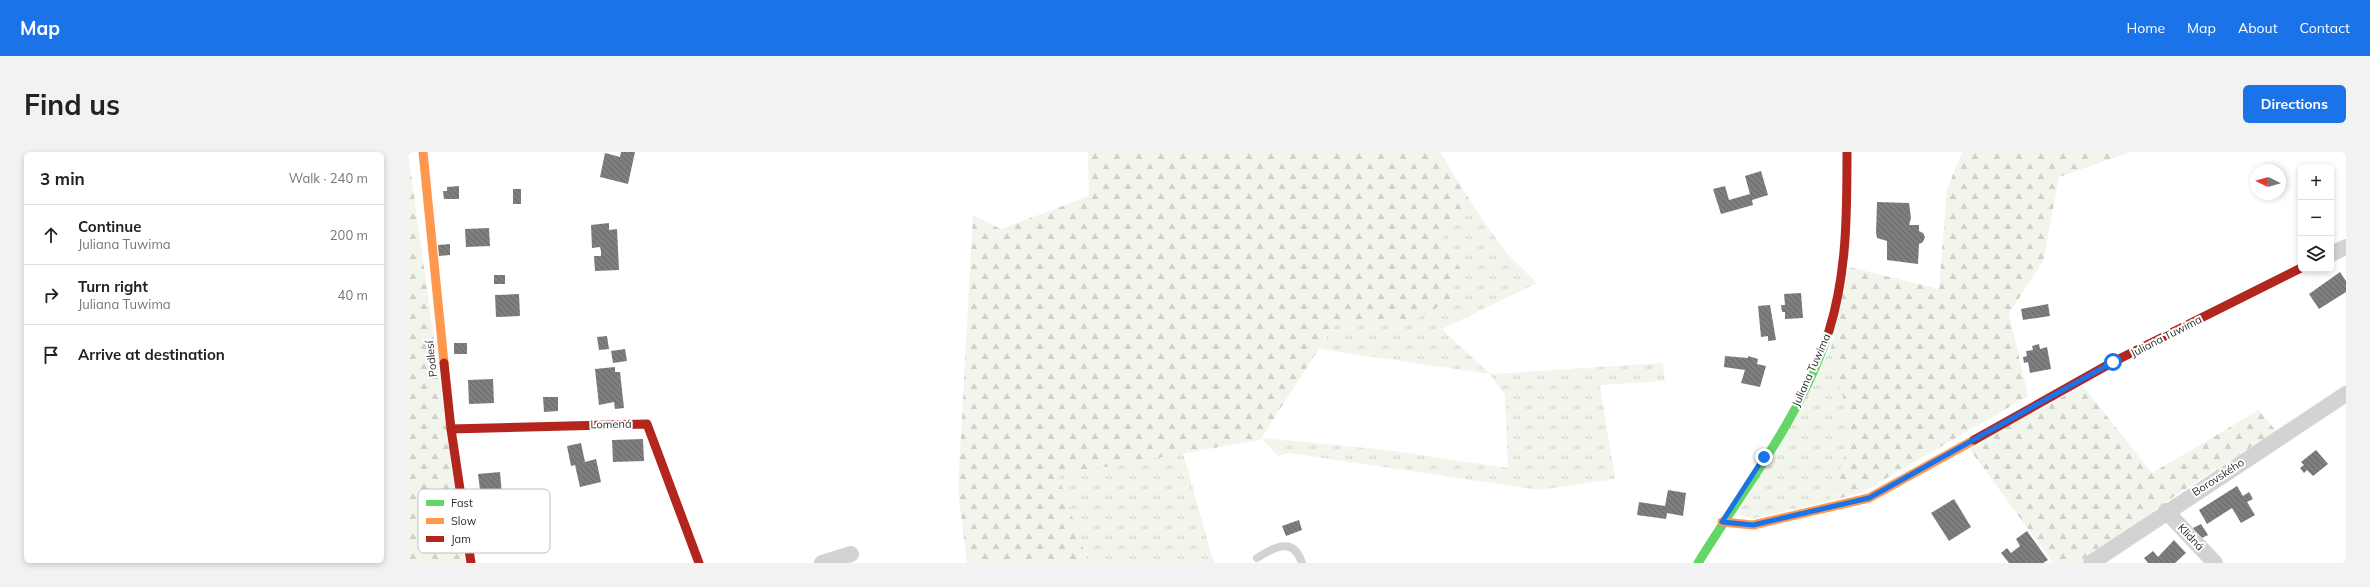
<!DOCTYPE html>
<html lang="en">
<head>
<meta charset="utf-8">
<style>
	:root { --surface:#fff; --page:#f2f2f2; --text:#222; --muted:#767676; --line:#e0e0e0; --accent:#1a73e8 }
	body { margin:0; font-family:Mulish,sans-serif; background:var(--page); color:var(--text) }
	.controls { position:absolute; right:12px; top:12px; display:grid; overflow:hidden; border-radius:6px; box-shadow:0 2px 6px #0003 }
	.controls button { width:36px; height:36px; display:grid; place-items:center; padding:0; border:0; border-bottom:1px solid var(--line); background:var(--surface); color:var(--text); font:20px sans-serif }
	.compass { position:absolute; left:1842px; top:12px; width:36px; height:36px; border-radius:50%; background:var(--surface); box-shadow:0 2px 6px #0003; rotate:275deg }
	.stop { position:absolute; width:12px; height:12px; margin:-9px; border:3px solid #1a73e8; border-radius:50%; background:#fff }
	.stop.end { background:#1a73e8; border-color:#fff; box-shadow:0 1px 4px #0008 }
	.list { margin:0; padding:0; list-style:none }
	h2 { display:flex; justify-content:space-between; align-items:center; height:52px; margin:0; padding:0 16px; font-size:17px }
	h2 small { font-size:13px; font-weight:400; color:var(--muted) }
	.list li { display:grid; grid-template-columns:26px 1fr auto; gap:12px; align-items:center; box-sizing:border-box; height:60px; padding:0 16px; border-top:1px solid var(--line) }
	.list b { display:block; font-size:15px; white-space:nowrap }
	.list p { margin:0; font-size:13px; white-space:nowrap; color:var(--muted) }
	.list em { font-size:13px; font-style:normal; color:var(--muted) }
	.icon { flex:none; width:22px; height:22px; fill:none; stroke:currentColor; stroke-width:2; stroke-linecap:round; stroke-linejoin:round }
	.map { position:relative; flex:none; width:1938px; height:411px; overflow:hidden; border-radius:6px }
	header { display:flex; align-items:center; gap:24px; box-sizing:border-box; height:56px; padding:0 20px; background:var(--accent); color:#fff }
	header strong { font-size:19px }
	nav { display:flex; gap:22px; margin-inline-start:auto; font-size:14px }
	.intro { display:flex; align-items:center; justify-content:space-between; box-sizing:border-box; height:96px; padding:0 24px }
	h1 { margin:0; font-size:28px }
	.button { padding:10px 18px; border-radius:6px; background:var(--accent); color:#fff; font-size:14px; font-weight:700 }
	main { display:flex; gap:24px; padding:0 24px }
	aside { flex:1; background:var(--surface); border-radius:6px; box-shadow:0 2px 6px #0003 }
	.map>svg:first-child { display:block }
	.grass { fill:url(#grass-tufts) }
	.forest { fill:url(#forest-firs) }
	.building { fill:url(#building-back-hatch) }
	.lines { fill:none; stroke-linecap:round; stroke-linejoin:round }
	.lane { stroke:#d3d3d3; stroke-width:8 }
	.street { stroke:#d3d3d3; stroke-width:16 }
	.fast { stroke:#63d668; stroke-width:9 }
	.slow { stroke:#ff974d; stroke-width:9 }
	.jam { stroke:#b3261e; stroke-width:9 }
	.route { stroke:#1a73e8; stroke-width:5 }
	.labels { text-anchor:middle; dominant-baseline:central; stroke-width:4; stroke-linejoin:round; paint-order:stroke }
	.street-label { font-size:11px; fill:#2e2e2e; stroke:#fff }
	.key { fill:#fff; stroke:#c0c0c0; stroke-width:1 }
	.key-label { font-size:11px; fill:#2e2e2e }
</style>
</head>
<body>
<header>
<strong>Map</strong>
<nav><a>Home</a><a>Map</a><a>About</a><a>Contact</a></nav>
</header>
<div class="intro"><h1>Find us</h1><a class="button">Directions</a></div>
<main>
<aside>
<h2>3 min<small>Walk · 240 m</small></h2>
<ul class="list">
<li><svg class="icon" aria-label="ahead" viewBox="0 0 24 24"><path d="M12 20V5M6 11l6-6 6 6"/></svg><div><b>Continue</b><p>Juliana Tuwima</p></div><em>200 m</em></li>
<li><svg class="icon" aria-label="right" viewBox="0 0 24 24"><path d="M7 20v-9h11M14 6l5 5-5 5"/></svg><div><b>Turn right</b><p>Juliana Tuwima</p></div><em>40 m</em></li>
<li><svg class="icon" aria-label="arrive" viewBox="0 0 24 24"><path d="M6 21V4h12l-3 4 3 4H6"/></svg><div><b>Arrive at destination</b></div></li>
</ul>
</aside>
<div class="map">
<svg width="1938" height="411" viewBox="0 0 1938 411">
	<defs>
		<pattern id="grass-tufts" width="24" height="20" patternUnits="userSpaceOnUse"><rect width="24" height="20" fill="#f1f5eb"/><path d="M3 7l-1-3M5 7V3M7 7l1-3M15 17l-1-3M17 17v-4M19 17l1-3" fill="none" stroke="#cfd2ca"/></pattern>
		<pattern id="forest-firs" width="22" height="20" patternUnits="userSpaceOnUse"><rect width="22" height="20" fill="#f1f5eb"/><path d="M5 1l3.5 6h-7zM16 11l3.5 6h-7z" fill="#cfd2ca"/></pattern>
		<pattern id="building-back-hatch" width="6" height="6" patternUnits="userSpaceOnUse"><rect width="6" height="6" fill="#7e7e7e"/><path d="M-1 5l2 2M0 0l6 6M5-1l2 2" fill="none" stroke="#686868"/></pattern>
	</defs>
	<rect width="100%" height="100%" fill="#fff"/>
	<g class="grass">
		<path d="M1068,58L1099,102L1129,131L1034,177L1082,222L1255,211L1257,229L1192,233L1207,327L1131,338L881,301L870,304L853,286L978,298L1100,316L1097,243L1082,222L911,197L930,167L1000,172L1052,117L1030,73Z"/>
		<path d="M1423,196L1444,281L1422,349L1344,367L1330,362Z"/>
		<path d="M775,301L806,411H680L649,323Z"/>
	</g>
	<g class="forest">
		<path d="M0,0L57,411H0Z"/>
		<path d="M680,0H1032L1068,58L1030,73L1052,117L1042,148L1000,172L930,167L852,288L650,323L680,411H559L550,338L565,63L593,77L681,44Z"/>
		<path d="M1554,0H1722L1651,25L1635,110L1601,161L1620,244L1453,341L1422,349L1444,281L1423,196L1441,115L1531,137L1539,37Z"/>
		<path d="M1675,234L1744,321L1851,258L1868,279L1771,341L1673,411H1645L1560,295Z"/>
	</g>
	<g class="building">
		<path d="M213,0H227L220,32L192,25L197,1L212,5Z"/>
		<path d="M1353,19L1360,43L1344,48L1345,53L1313,62L1305,37L1317,34L1321,48L1342,42L1337,24Z"/>
		<path d="M51,34V47H36L35,39H39V35Z"/>
		<rect x="105" y="37" width="8" height="15"/>
		<path d="M1469,50L1501,51L1503,66L1501,73H1511V79L1515,81L1517,85L1515,90L1511,92L1510,112L1479,108V89L1469,86L1468,80Z"/>
		<path d="M201,71V78L209,77L211,118L187,119L186,104H193V99L192,95L184,96L183,73Z"/>
		<path d="M81,76L82,94L58,95L57,77Z"/>
		<path d="M42,92V103L31,104L30,93Z"/>
		<path d="M1932,120L1938,129V140L1911,157L1901,142Z"/>
		<rect x="86" y="123" width="11" height="9"/>
		<path d="M1393,141L1395,166L1377,167V160H1374L1373,153H1377L1376,142Z"/>
		<path d="M111,142L112,164L88,165L87,143Z"/>
		<path d="M1640,152L1642,164L1615,168L1613,157Z"/>
		<path d="M1362,153L1368,188L1360,189V184L1353,185L1350,154Z"/>
		<path d="M199,184L201,197L191,198L189,185Z"/>
		<rect x="46" y="191" width="13" height="11"/>
		<path d="M1631,192L1632,197L1639,195L1643,217L1622,221L1620,210L1616,211L1615,205L1619,204L1618,199L1625,198L1624,194Z"/>
		<path d="M217,197L219,209L205,211L203,199Z"/>
		<path d="M1317,204L1340,206V204L1350,207L1349,212L1358,214L1352,235L1333,231L1337,218L1316,215Z"/>
		<path d="M207,215V220H212L216,256L207,257L206,250L191,253L187,217Z"/>
		<path d="M85,227L86,251L61,252L60,228Z"/>
		<path d="M135,245H150V259L136,260Z"/>
		<path d="M235,287L236,309L205,310L204,288Z"/>
		<path d="M173,291L177,310L188,307L193,330L172,335L167,313L163,314L159,294Z"/>
		<path d="M1908,298L1920,312L1905,324L1899,318L1896,321L1892,316L1896,313L1893,310Z"/>
		<path d="M92,320L94,343L73,345L70,322Z"/>
		<path d="M1829,334L1835,344L1841,340L1845,347L1839,350L1847,363L1833,371L1824,356L1799,372L1791,358Z"/>
		<path d="M1260,338L1278,341L1275,364L1259,361L1258,367L1229,363L1231,350L1257,354Z"/>
		<path d="M1546,347L1563,375L1541,389L1523,361Z"/>
		<path d="M891,368L894,378L878,384L874,374Z"/>
		<path d="M1793,372L1800,383L1792,387L1785,376Z"/>
		<path d="M1619,379L1640,408L1635,411H1601L1593,401L1599,396L1603,401L1612,394L1608,387Z"/>
		<path d="M1766,388L1778,401L1767,411H1740L1736,406L1745,399L1750,405Z"/>
	</g>
	<g class="lines">
		<path class="lane" d="M849,406C866,395 886,384 894,411"/>
		<g class="street">
			<path d="M1923,102L1938,95"/>
			<path d="M1758,359L1807,411"/>
			<path d="M414,411L443,402"/>
			<path d="M1683,411L1938,242"/>
		</g>
		<path class="fast" d="M1290,411C1336,336 1394,264 1421,179"/>
		<g class="slow">
			<path d="M15,0L36,211"/>
			<path d="M1314,370L1345,373L1461,346L1566,288"/>
		</g>
		<g class="jam">
			<path d="M1421,179C1439,121 1439,61 1439,0"/>
			<path d="M36,211L43,277L63,411"/>
			<path d="M43,277L239,272L291,411"/>
			<path d="M1566,288L1705,210L1893,116"/>
		</g>
	</g>
	<g class="lines">
		<path class="route" d="M1356,305L1314,370L1345,373L1461,346L1705,210"/>
	</g>
	<g class="labels">
		<g class="street-label">
			<text transform="translate(1758 184) rotate(-27)">Juliana Tuwima</text>
			<text transform="translate(23 207) rotate(-96)">Podlesí</text>
			<text transform="translate(1403 218) rotate(-66)">Juliana Tuwima</text>
			<text transform="translate(203 272) rotate(-1)">Lomená</text>
			<text transform="translate(1810 325) rotate(-33)">Borovského</text>
			<text transform="translate(1783 385) rotate(46)">Klidná</text>
		</g>
	</g>
	<rect x="10" y="337" width="132" height="64" rx="6" class="key"/>
	<rect x="18" y="348" width="18" height="6" fill="#63d668"/>
	<rect x="18" y="366" width="18" height="6" fill="#ff974d"/>
	<rect x="18" y="384" width="18" height="6" fill="#b3261e"/>
	<g class="key-label">
		<text x="43" y="355">Fast</text>
		<text x="43" y="373">Slow</text>
		<text x="43" y="391">Jam</text>
	</g>
</svg>
<div class="controls">
<button>+</button>
<button>−</button>
<button><svg class="icon" aria-label="layers" viewBox="0 0 24 24"><path d="M12 4l9 5-9 5-9-5zM3 14l9 5 9-5"/></svg></button>
</div>
<svg class="compass" viewBox="-18 -18 36 36"><path d="M0-13l5 13h-10z" fill="#e53935"/><path d="M0 13l5-13h-10z" fill="#767676"/></svg>
<div class="stop" style="left:1705px;top:210px"></div>
<div class="stop end" style="left:1356px;top:305px"></div>
</div>
</main>
</body>
</html>
